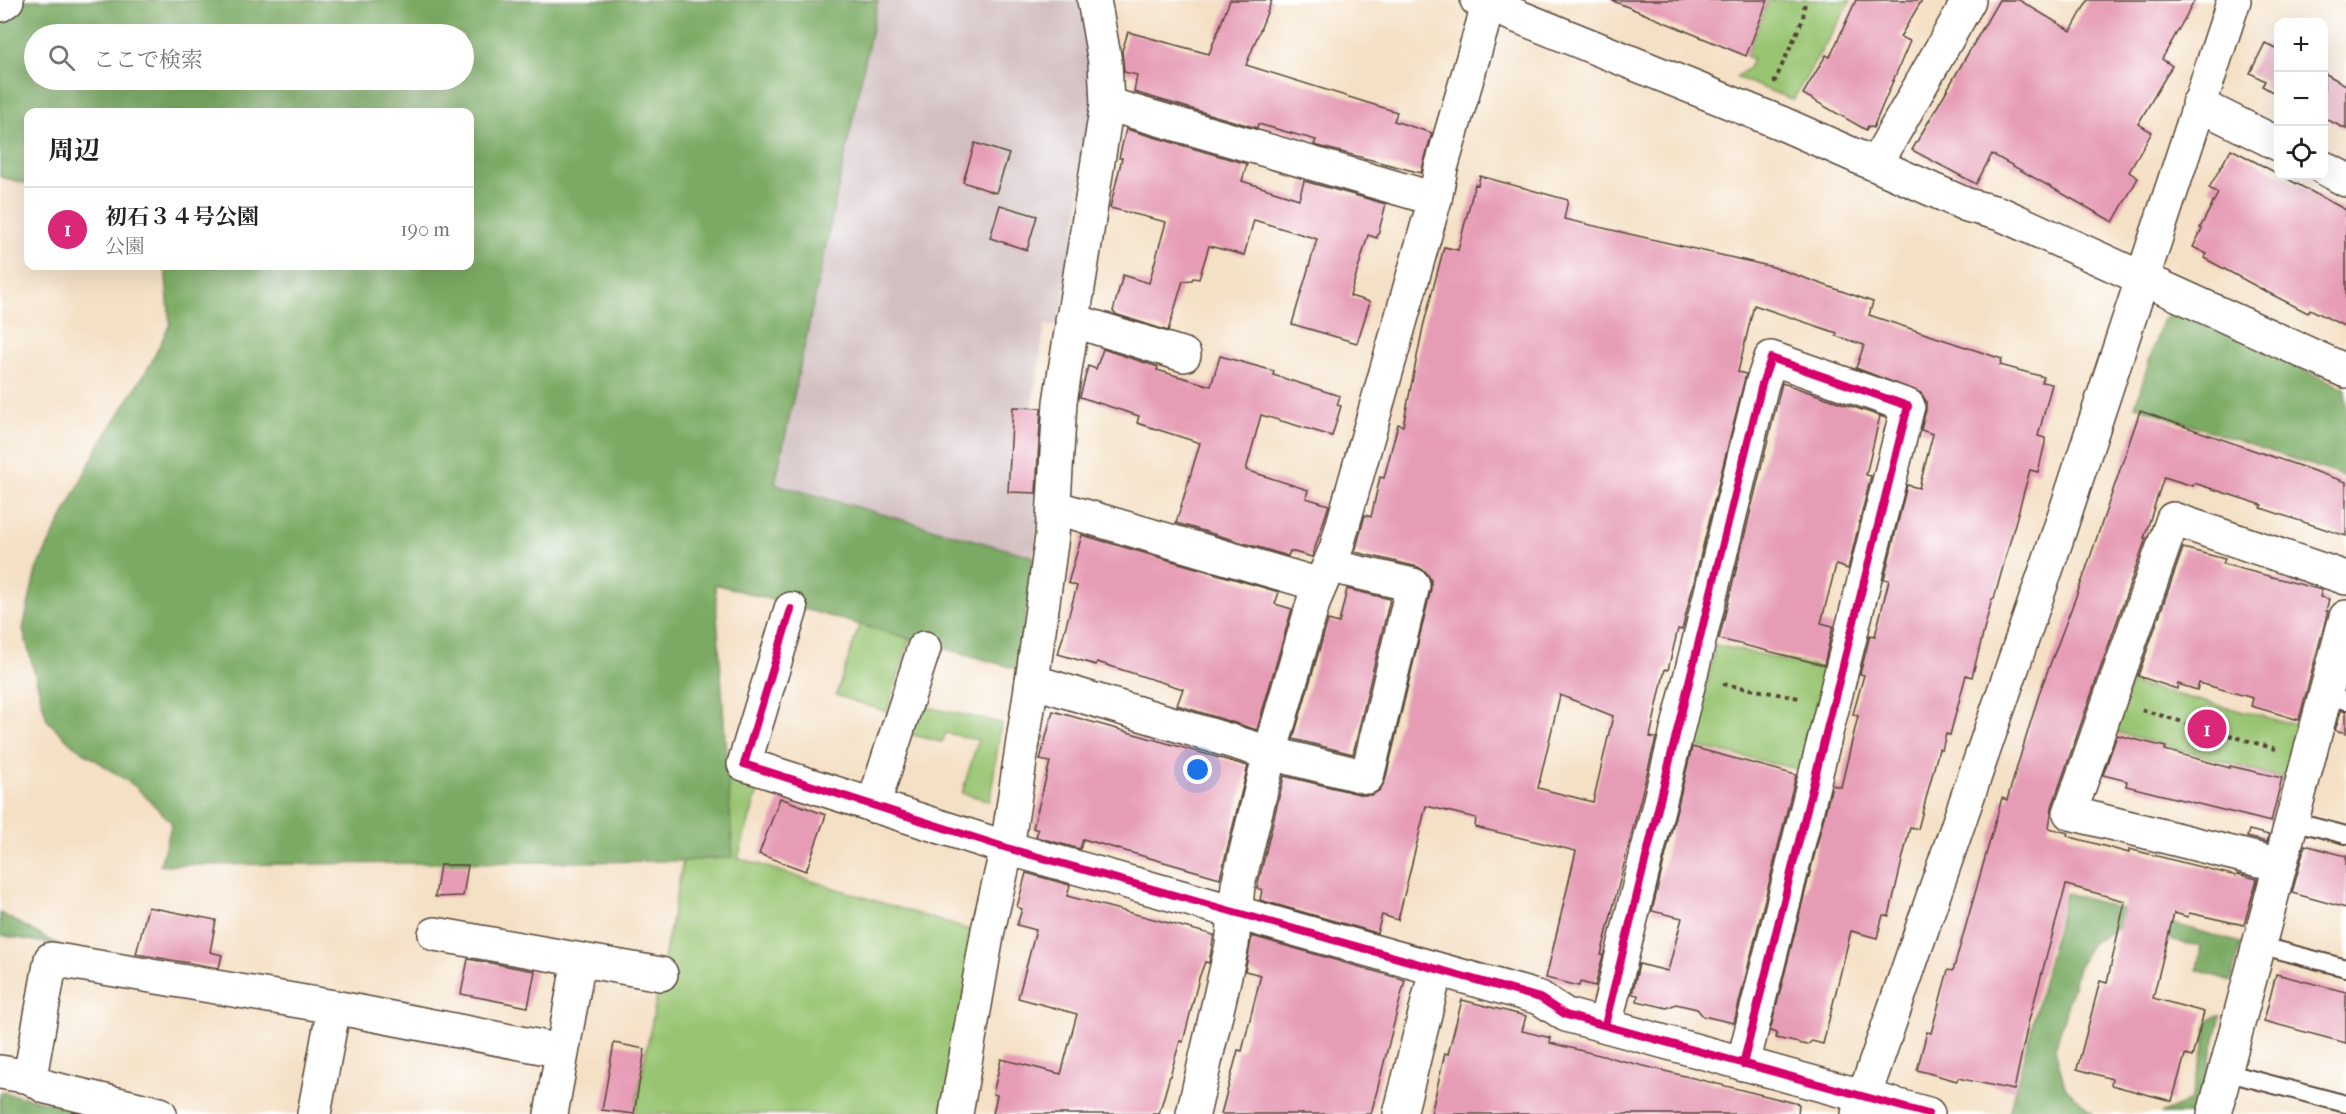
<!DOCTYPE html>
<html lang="ja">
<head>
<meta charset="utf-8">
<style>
	:root { --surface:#fff; --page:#f6f6f6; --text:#222; --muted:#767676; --line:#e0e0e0; --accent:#db2777 }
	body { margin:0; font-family:"IM FELL French Canon","Noto Serif JP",serif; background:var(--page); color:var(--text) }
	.controls { position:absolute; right:18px; top:18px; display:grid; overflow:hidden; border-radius:12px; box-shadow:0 6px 24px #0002 }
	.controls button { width:54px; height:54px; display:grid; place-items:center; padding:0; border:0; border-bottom:2px solid var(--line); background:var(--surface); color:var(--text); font:30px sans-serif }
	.you { position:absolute; left:1198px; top:770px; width:21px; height:21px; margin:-15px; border:4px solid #fff; border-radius:50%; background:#1a73e8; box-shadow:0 0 0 9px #1a73e833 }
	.badge { display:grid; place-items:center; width:39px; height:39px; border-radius:50%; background:var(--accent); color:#fff; font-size:20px; font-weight:700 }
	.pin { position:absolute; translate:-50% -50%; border:3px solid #fff; box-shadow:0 2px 6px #0006 }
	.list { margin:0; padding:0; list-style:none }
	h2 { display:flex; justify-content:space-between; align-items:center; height:78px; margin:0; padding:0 24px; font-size:26px }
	h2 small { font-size:20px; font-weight:400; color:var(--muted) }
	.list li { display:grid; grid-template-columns:39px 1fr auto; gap:18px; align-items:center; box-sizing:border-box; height:84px; padding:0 24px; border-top:2px solid var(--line) }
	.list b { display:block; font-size:22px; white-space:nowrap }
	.list p { margin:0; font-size:20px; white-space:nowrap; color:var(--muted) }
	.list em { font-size:20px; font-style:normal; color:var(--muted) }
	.icon { flex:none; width:33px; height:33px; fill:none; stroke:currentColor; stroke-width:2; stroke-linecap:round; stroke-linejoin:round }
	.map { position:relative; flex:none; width:2346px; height:1114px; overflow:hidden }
	.search { position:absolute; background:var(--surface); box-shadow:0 6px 24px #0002; left:24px; top:24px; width:450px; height:66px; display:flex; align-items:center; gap:15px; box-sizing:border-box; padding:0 21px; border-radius:33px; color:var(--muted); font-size:22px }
	.panel { position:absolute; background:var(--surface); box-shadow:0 6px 24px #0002; left:24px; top:108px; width:450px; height:162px; border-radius:12px }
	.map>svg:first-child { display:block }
	.industrial { fill:#d2bfc0 }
	.green { fill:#99c572; stroke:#6a7848; stroke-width:1.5 }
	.forest { fill:#7aaa64; stroke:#5a6a41; stroke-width:1.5; fill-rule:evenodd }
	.building { fill:#e69cb5; fill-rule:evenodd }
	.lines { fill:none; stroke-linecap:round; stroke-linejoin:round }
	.service-casing { stroke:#574537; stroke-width:20 }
	.minor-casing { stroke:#574537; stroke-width:36 }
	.tertiary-casing { stroke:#574537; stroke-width:36 }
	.path { stroke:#574537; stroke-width:4; stroke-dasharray:4.5 4.5; stroke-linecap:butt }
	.service { stroke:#fff; stroke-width:16 }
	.minor { stroke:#fff; stroke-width:33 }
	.tertiary { stroke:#fff; stroke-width:33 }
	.cycleway-casing { stroke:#fff; stroke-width:11 }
	.cycleway { stroke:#d6006c; stroke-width:8 }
</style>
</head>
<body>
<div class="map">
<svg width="2346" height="1114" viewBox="0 0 2346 1114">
	<rect width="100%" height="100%" fill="#fff"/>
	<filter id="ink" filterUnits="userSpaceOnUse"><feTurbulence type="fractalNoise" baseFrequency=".0167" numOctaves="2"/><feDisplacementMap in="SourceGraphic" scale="12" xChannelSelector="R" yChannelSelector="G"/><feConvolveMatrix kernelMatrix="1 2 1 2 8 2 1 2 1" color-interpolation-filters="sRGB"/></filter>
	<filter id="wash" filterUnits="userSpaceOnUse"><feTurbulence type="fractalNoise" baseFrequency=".008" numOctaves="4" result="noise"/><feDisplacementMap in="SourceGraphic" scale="24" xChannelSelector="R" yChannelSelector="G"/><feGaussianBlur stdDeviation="1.35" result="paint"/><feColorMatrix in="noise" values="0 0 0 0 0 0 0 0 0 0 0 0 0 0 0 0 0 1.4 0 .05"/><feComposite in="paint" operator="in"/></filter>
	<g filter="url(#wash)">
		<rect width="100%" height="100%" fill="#f4e0c5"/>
		<path class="industrial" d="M878,0H1080L1092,53L1095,111L1059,327L1045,325L1032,406L1043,408L1039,508L1034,557L775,484Z"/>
		<g class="green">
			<path d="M1768,0H1851L1793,100L1736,77L1749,68L1753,59L1746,56Z"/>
			<path d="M860,624L910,638L887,712L836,695Z"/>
			<path d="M1716,645L1828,669L1803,770L1690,745Z"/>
			<path d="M2130,683L2300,726L2285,779L2113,731Z"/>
			<path d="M918,705L1001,723L990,801L962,793L978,740L946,733L942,742L909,734Z"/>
			<path d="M725,772L760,784L738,858L976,932L944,1114H634L683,861L733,857Z"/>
		</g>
		<g class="forest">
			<path d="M25,0H878L775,484L1034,557L1018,669L715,584L733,857L683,861L160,865L172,823L136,787L73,745L47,720L23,629L36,570L98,447L150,365L170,324L165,266H470V112H28V184L0,177V18ZM34,34H464V80H34Z"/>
			<path d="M2177,310L2346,389V477L2135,406L2162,321Z"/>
			<path d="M2066,893L2241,943L2231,981L2197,970L2201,946L2173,941L2168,936L2140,925L2116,929L2092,943L2079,964L2055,1049L2065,1087L2093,1114H2009Z"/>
			<path d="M0,913L59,945L0,935Z"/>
			<path d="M2218,1016H2221L2196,1114H2160L2190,1101L2202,1057L2208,1021Z"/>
			<path d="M0,1092L6,1093L97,1114H0Z"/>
		</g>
		<g id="blocks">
			<g class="building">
				<path d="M1230,0H1272L1246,65L1397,112L1394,121L1432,133L1421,173L1314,145L1316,140L1258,124L1257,128L1134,92L1137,75L1124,72L1122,51L1128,32L1209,54Z"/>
				<path d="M1611,0H1768L1746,56Z"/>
				<path d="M1856,0H1922L1900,37L1910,41L1873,128L1868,126L1866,130L1803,94L1826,55L1830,57Z"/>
				<path d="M1999,0H2019L2071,31L2088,0H2195L2162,59L2172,66L2138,124L2152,132L2129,172L2138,178L2113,222L1992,154L1976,184L1912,150Z"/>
				<path d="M2265,43L2278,50V95L2262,86L2265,81L2250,73Z"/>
				<path d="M2324,73L2346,85V129L2324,118Z"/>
				<path d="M1126,129L1247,164L1242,181L1299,199L1304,181L1386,204L1377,238L1368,235L1350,296L1370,302L1357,343L1292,324L1317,239L1254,220L1244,255L1209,246L1199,279L1193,278L1192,280L1183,281L1168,331L1115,314L1113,311L1123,275L1149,283L1166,222L1110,208L1122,158H1119Z"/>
				<path d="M975,143L1009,154L996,193L963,182Z"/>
				<path d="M2231,149L2346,210V327L2310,309L2308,313L2265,291L2204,258L2207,254L2193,247L2202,229L2200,228L2218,193L2209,188Z"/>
				<path d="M1480,176L1568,200L1564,219L1773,267L1873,302L1869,315L2002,359L2000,365L2044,377L2042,382L2052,384L2038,436L2045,438V443L2038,472L2030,470L1994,599H1992L1972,677L1966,675L1950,735L1946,734L1942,750L1939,749L1918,829L1910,827L1889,916L1883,915L1877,938L1851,931L1823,1044L1812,1041L1807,1045L1776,1038L1777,1033L1770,1031L1832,785L1841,787L1858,716L1853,714L1864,675L1860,674L1870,635L1875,636L1889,580L1884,579L1907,485L1919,488L1933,434L1921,430L1926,410V401L1921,393L1856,368L1864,345L1836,336L1837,333L1754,305L1738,372L1746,374L1682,630L1678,629L1668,670L1665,669L1650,737L1656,738L1601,955H1603L1595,986L1580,982L1579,986L1546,978L1576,851L1475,827L1476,818L1426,806L1398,920L1382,915L1377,933L1260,900L1262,890L1257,888L1284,776L1363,795H1372L1380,790L1385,781L1431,589V580L1426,572L1418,567L1355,552L1365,515L1371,517L1380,477L1384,478L1398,424L1403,426L1423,327L1444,247L1458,250L1475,184L1478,185ZM1560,695L1613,716L1593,802L1538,788Z"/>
				<path d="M1000,205L1037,216L1027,250L990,238Z"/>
				<path d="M1103,349L1158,367L1157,370L1211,386L1220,356L1274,371L1273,375L1340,396L1337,405L1341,406L1332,436L1261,415L1246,470L1308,490L1306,498L1329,505L1312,557L1290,551L1288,556L1176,523L1200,443L1137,423L1139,416L1080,397L1088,366L1096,369Z"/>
				<path d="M1782,383L1886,418L1880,416L1866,475L1871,476L1848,569L1836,565L1821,623L1833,626L1824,665L1719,639Z"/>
				<path d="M1013,407L1041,408L1036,493L1008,492Z"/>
				<path d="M2140,411L2346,482V536L2261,508L2262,505L2194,483L2193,486L2164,477L2144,538H2146L2052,807L2049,828L2068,833L2067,836L2129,853V849L2236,876L2237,874L2257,879L2244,925L2189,913L2188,917L2174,913L2153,998L2204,1012L2192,1057L2185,1055L2172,1101L2111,1085L2112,1079L2077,1069L2100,981L2107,983L2125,901L2066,885L2028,1024L2014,1090L1958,1078L1957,1081L1917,1070L1927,1032L1931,1033L1948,970L1953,971L2002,798L2007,800L2040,691L2083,578Z"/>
				<path d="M1082,535L1279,592L1275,604L1292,609L1257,730L1177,705L1183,689L1097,662L1096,665L1058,654L1077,586L1068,583Z"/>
				<path d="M2183,548L2225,559L2223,564L2322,590L2320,597L2329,599L2326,611H2328L2299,720L2251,706L2253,698L2199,683L2197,690L2178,684L2177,689L2138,676Z"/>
				<path d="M1347,589L1390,599L1353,754L1293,739L1328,620L1339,623Z"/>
				<path d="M1053,711L1248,766L1220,878L1083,839L1080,849L1036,837L1038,830L1033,828L1050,762L1040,760Z"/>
				<path d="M2341,711H2346V733L2335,730Z"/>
				<path d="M2117,735L2166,747L2165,750L2230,768V766L2282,778L2271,822L2126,786L2127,781L2103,775Z"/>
				<path d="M1692,747L1796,775L1734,1023L1703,1016L1697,1009L1676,1004L1667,1008L1637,1001L1638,995L1632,994L1639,964L1668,971L1682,918L1652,911Z"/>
				<path d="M780,798L826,815L806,871L759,854Z"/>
				<path d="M2249,830L2269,835L2267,842L2247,837Z"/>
				<path d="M2305,845L2346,856V908L2292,893Z"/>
				<path d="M440,865H468L463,896L435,897Z"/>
				<path d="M1026,873L1070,885L1067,896L1214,935L1209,963L1205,962L1199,978L1183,1042L1180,1041L1159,1114H993L997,1095L993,1094L1001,1059L1061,1074L1077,1014L1018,998L1036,930L1017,925L1022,909L1017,907Z"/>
				<path d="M148,907L216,920L210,952L222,955L219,968L136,954Z"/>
				<path d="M1252,936L1405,980L1371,1114H1221L1238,1050L1242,1051L1261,975L1245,971Z"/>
				<path d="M468,959L535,971L528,1007L461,994Z"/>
				<path d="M2276,974L2346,992V1043L2264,1021Z"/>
				<path d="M1462,1000L1526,1016L1522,1031L1551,1038L1550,1043L1799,1104L1798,1114H1431L1445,1053L1448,1054Z"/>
				<path d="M614,1043L645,1049L634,1114L602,1110Z"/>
			</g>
		</g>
	</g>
	<g filter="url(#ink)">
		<use href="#blocks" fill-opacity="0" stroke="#574537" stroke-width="1.5"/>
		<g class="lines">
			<defs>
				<g id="service">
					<path d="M2325,696L2346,701"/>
					<path d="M2292,821L2346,835"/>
					<path d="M2259,945L2346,968"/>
					<path d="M2225,1072L2346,1104"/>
				</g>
				<g id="minor">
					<path d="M1477,0L1781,123L1967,205L2001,214L2346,371"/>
					<path d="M0,5L7,0"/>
					<path d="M1107,104L1435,199"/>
					<path d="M2198,104L2278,144"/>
					<path d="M1876,164L1969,0"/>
					<path d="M2324,168L2346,180"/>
					<path d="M1072,320L1184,355"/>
					<path d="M1054,507L1320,585"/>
					<path d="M791,609L744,764L1007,848L1540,998L1566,1015L1928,1114"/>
					<path d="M1032,681L1270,753L1367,777L1413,585L1330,566"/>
					<path d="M873,806L924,648"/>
					<path d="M2280,865L2070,813L2173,519L2346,578"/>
					<path d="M435,934L661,974"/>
					<path d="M334,1007L562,1051"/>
					<path d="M1605,1025L1762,384L1771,358L1908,406L1743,1064"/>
					<path d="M0,1072L30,1077L46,1087L160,1114"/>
					<path d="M30,1077L51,959L334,1007L314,1114"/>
					<path d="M551,1114L579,960"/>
					<path d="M956,1114L988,930L1007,848L1032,681L1052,536L1060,402L1107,104L1105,62L1094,0"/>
					<path d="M1193,1114L1232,945L1238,885L1270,753L1314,600L1336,549L1435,199L1441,168L1488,6"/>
					<path d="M1400,1114L1436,970"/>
					<path d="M2214,1114L2346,617"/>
				</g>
				<path id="tertiary" d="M1858,1114L2056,541L2234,0"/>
			</defs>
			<use href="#service" class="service-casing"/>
			<use href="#minor" class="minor-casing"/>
			<use href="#tertiary" class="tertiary-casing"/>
			<g class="path">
				<path d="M1774,83L1803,19L1805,0"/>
				<path d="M1723,684L1799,698"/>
				<path d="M2142,710L2276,749"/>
			</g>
			<use href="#service" class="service"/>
			<use href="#minor" class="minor"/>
			<use href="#tertiary" class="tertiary"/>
			<defs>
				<g id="cycleway">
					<path d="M791,609L744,764L1007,848L1540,998L1566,1015L1928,1114"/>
					<path d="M1605,1025L1762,384L1771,358L1908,406L1743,1064"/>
				</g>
			</defs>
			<use href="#cycleway" class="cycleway-casing"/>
			<use href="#cycleway" class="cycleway"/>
		</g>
	</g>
</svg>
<div class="controls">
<button>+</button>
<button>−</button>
<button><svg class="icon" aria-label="locate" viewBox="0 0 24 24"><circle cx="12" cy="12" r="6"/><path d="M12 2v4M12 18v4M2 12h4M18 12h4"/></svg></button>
</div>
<div class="you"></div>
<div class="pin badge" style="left:2207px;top:729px">1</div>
<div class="search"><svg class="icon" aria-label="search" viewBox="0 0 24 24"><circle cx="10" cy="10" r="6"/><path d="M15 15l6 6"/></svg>ここで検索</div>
<section class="panel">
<h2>周辺<small></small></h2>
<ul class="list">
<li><span class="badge">1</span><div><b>初石３４号公園</b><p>公園</p></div><em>190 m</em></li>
</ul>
</section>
</div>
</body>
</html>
